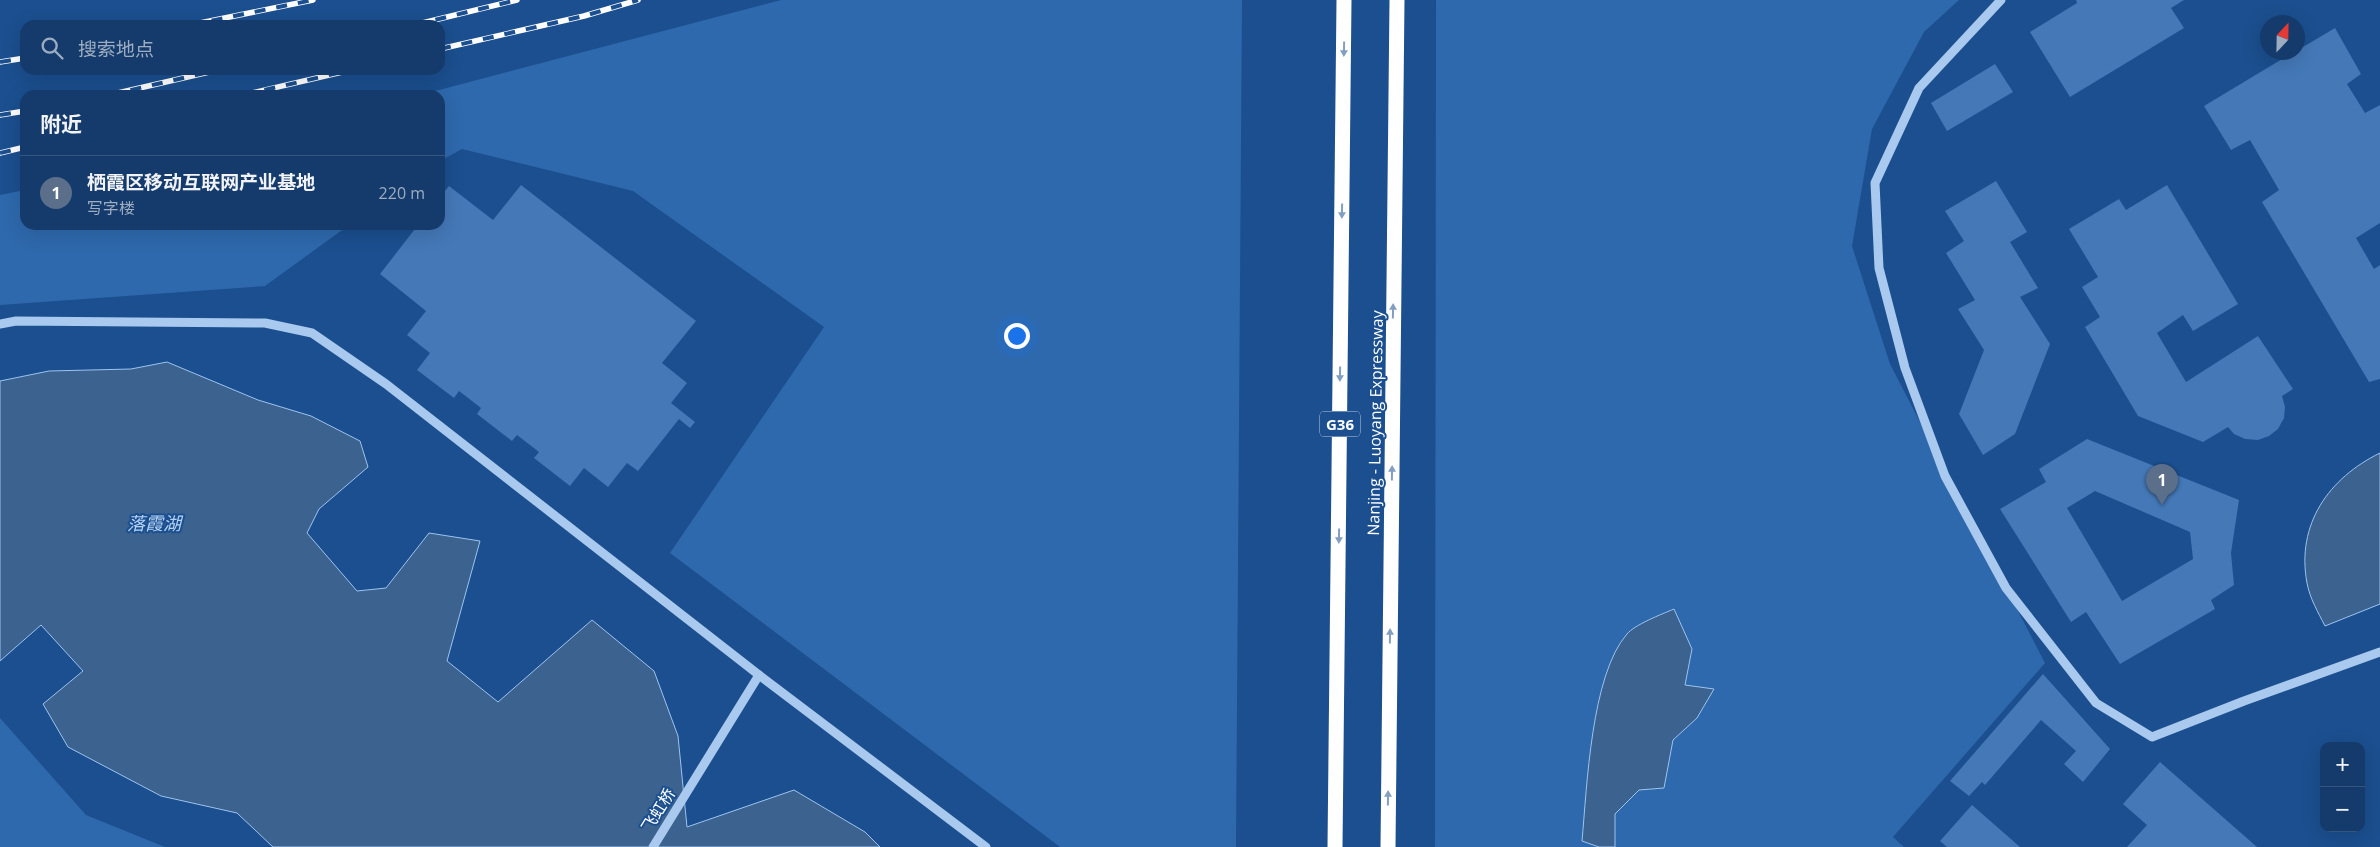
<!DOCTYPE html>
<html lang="zh">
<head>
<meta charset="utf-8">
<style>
	:root { --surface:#143b6b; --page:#1d4271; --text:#f1f3f6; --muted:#9dadc1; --line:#33557e; --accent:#90b9f0 }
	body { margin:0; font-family:"Open Sans","Noto Sans SC",sans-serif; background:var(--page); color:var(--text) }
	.controls { position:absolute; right:15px; bottom:15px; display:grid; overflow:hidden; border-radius:10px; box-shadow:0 5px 20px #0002 }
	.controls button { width:45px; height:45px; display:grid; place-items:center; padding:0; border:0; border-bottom:1px solid var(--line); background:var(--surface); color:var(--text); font:25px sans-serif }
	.compass { position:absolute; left:2260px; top:15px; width:45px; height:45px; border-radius:50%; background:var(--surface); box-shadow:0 5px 20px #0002; rotate:22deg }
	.you { position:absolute; left:1016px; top:335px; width:18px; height:18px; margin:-12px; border:4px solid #fff; border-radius:50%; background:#1a73e8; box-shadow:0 0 0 8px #1a73e833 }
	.badge { display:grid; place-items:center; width:32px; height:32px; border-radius:50%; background:var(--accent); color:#fff; font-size:16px; font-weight:700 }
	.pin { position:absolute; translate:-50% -41px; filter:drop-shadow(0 1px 2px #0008) }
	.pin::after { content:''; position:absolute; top:26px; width:18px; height:15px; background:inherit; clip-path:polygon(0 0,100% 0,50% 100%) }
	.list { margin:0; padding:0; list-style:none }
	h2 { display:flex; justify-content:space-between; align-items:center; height:65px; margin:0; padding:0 20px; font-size:21px }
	h2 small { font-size:16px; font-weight:400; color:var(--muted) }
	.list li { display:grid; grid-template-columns:32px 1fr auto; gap:15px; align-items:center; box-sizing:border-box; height:75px; padding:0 20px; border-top:1px solid var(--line) }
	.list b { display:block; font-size:19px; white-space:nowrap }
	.list p { margin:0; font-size:16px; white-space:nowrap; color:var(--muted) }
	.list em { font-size:16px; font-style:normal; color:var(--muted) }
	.icon { flex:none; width:28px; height:28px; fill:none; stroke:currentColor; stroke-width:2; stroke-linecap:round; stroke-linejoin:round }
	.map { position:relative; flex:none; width:2380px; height:847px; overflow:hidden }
	.search { position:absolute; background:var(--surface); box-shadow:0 5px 20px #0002; left:20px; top:20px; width:425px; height:55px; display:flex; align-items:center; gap:12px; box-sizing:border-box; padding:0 18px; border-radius:15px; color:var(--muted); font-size:19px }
	.panel { position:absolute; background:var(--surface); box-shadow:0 5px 20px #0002; left:20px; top:90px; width:425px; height:140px; border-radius:15px }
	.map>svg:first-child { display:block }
	.green { fill:#2e69ad }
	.water { fill:#3c6290; stroke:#9cc4f0 }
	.building { fill:#4478b7; fill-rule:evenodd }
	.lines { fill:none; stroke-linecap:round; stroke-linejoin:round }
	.minor { stroke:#a9c9ee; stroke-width:9 }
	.highway { stroke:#fff; stroke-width:15 }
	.rail-casing { stroke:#fff; stroke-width:5.5 }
	.rail { stroke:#1b4f8f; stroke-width:4; stroke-dasharray:11; stroke-linecap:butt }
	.oneway { fill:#829ec1 }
	.labels { text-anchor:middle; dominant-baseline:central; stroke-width:4; stroke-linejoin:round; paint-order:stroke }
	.shield { fill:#1b4f8f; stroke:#bbcadd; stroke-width:1 }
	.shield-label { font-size:15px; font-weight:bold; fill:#fff }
	.street-label { font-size:16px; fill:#fff; stroke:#1b4f8f }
	.water-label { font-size:18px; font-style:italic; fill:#b5d3f5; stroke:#1b4f8f }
</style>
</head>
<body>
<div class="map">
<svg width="2380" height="847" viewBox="0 0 2380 847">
	<rect width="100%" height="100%" fill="#1b4f8f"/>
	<g class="green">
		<path d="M781,0H1242L1236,847H1060L670,553L824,327L633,191L462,149L440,161V95H420Z"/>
		<path d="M1436,0H1959L1924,32L1872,129L1852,246L1890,364L2045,663L1893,837L1904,847H1435Z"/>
		<path d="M25,190V225H349L265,286L0,305V195Z"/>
		<path d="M0,718L86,815L165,847H0Z"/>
	</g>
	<g class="water">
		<path d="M167,362L258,400L311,416L360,441L368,467L319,509L307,533L357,591L386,588L429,533L480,541L447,661L498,702L592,620L654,671L678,736L687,827L794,790L865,832L880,847H273L237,813L161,796L68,747L43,704L83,671L41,625L0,661V381L49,371L131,369Z"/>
		<path d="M2380,453V604L2325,626C2318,612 2310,599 2307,583C2296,524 2329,478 2380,453Z"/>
		<path d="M1674,609L1692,649L1685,685L1714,689L1697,718L1673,740L1664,788L1639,790L1615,814V847H1599L1582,841C1587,787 1591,675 1627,634C1634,625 1662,614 1674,609Z"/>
	</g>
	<g class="building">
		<path d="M2076,0H2184L2171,8L2184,28L2070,97L2030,32L2077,3Z"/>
		<path d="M2335,28L2361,74L2347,84L2365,113L2380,105V223L2356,238L2374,269L2380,265V379L2369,382L2262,202L2279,190L2250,140L2231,150L2204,106L2294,52H2298V50Z"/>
		<path d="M1995,64L2013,92L1947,131L1931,103Z"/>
		<path d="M1996,181L2027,232L2010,242L2038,288L2020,297L2050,344L2015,434L1983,455L1959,414L1984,350L1958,309L1975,300L1946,253L1964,241L1945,211Z"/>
		<path d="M521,185L696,321L662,363L687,383L671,403L695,422L690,428L679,419L638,471L627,463L608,487L584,468L570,486L534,458L539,452L517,435L512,441L477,414L481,408L459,391L454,398L417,370L430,353L407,335L426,311L380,274L418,225H440V197L449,186L493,220Z"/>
		<path d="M2167,185L2238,304L2193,331L2183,315L2157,333L2186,382L2258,336L2293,389L2282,396L2285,407L2284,418L2278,429L2269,436L2258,440L2245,439L2234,434L2228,427L2203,442L2138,416L2085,327L2100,317L2082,287L2098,277L2069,229L2119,199L2126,210Z"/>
		<path d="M2087,439L2239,500L2231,553L2234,585L2211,600L2215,609L2120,664L2086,612L2071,622L2000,509L2046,482L2039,469ZM2095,491L2190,532L2193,559L2122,601L2067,508Z"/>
		<path d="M2043,674L2110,749L2083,782L2064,764L2076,751L2041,720L1985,785L1982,782L1969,796L1950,781Z"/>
		<path d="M2160,762L2257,847H2127L2147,825L2123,804Z"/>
		<path d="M1972,805L2020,847H1947L1940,841Z"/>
	</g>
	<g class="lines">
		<g class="minor">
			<path d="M2001,0L1919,88L1875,183L1879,268L1905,368L1945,476L2006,588L2096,703L2152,737L2244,701L2380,652"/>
			<path d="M0,324L16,321L265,323L312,333L386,384L759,675L986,847"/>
			<path d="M653,847L759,675"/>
		</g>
		<g class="highway">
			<path d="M1335,847L1344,0"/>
			<path d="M1388,847L1397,0"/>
		</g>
		<defs>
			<g id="rail">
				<path d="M190,25L313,0"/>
				<path d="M414,25L517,0"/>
				<path d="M440,49L584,16L638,0"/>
				<path d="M0,62L25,58"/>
				<path d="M109,95L218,70"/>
				<path d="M243,95L351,70"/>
				<path d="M0,115L25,111"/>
				<path d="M0,153L25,147"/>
			</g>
		</defs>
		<use href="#rail" class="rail-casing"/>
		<use href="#rail" class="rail"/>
	</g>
	<defs><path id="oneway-solid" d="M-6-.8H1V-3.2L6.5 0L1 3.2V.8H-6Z" transform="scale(1.25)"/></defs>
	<g class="oneway">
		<use href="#oneway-solid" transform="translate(1344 49) rotate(91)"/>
		<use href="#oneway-solid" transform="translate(1342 211) rotate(91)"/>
		<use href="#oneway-solid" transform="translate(1393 311) rotate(-89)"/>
		<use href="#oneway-solid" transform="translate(1340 374) rotate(91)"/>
		<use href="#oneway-solid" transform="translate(1392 473) rotate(-89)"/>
		<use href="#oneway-solid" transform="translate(1339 536) rotate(91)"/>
		<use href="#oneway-solid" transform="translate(1390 636) rotate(-89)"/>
		<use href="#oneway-solid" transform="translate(1388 798) rotate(-89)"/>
	</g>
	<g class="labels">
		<rect class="shield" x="1320" y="411.5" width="40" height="25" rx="4"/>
		<g class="shield-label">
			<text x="1340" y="424">G36</text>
		</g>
		<g class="street-label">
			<text transform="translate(1375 423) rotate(-89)">Nanjing - Luoyang Expressway</text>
			<text transform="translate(658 810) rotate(-58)">飞虹桥</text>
		</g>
		<g class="water-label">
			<text x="154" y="523">落霞湖</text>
		</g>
	</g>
</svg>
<div class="controls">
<button>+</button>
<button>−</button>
</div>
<svg class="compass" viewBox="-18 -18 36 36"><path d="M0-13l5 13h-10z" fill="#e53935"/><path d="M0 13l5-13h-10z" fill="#9dadc1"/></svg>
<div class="you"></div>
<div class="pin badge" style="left:2162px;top:505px;background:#5c6f8a">1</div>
<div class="search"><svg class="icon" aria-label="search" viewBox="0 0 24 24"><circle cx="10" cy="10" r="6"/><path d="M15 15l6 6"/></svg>搜索地点</div>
<section class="panel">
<h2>附近<small></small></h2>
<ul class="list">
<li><span class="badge" style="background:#5c6f8a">1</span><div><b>栖霞区移动互联网产业基地</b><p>写字楼</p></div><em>220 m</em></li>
</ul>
</section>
</div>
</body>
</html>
